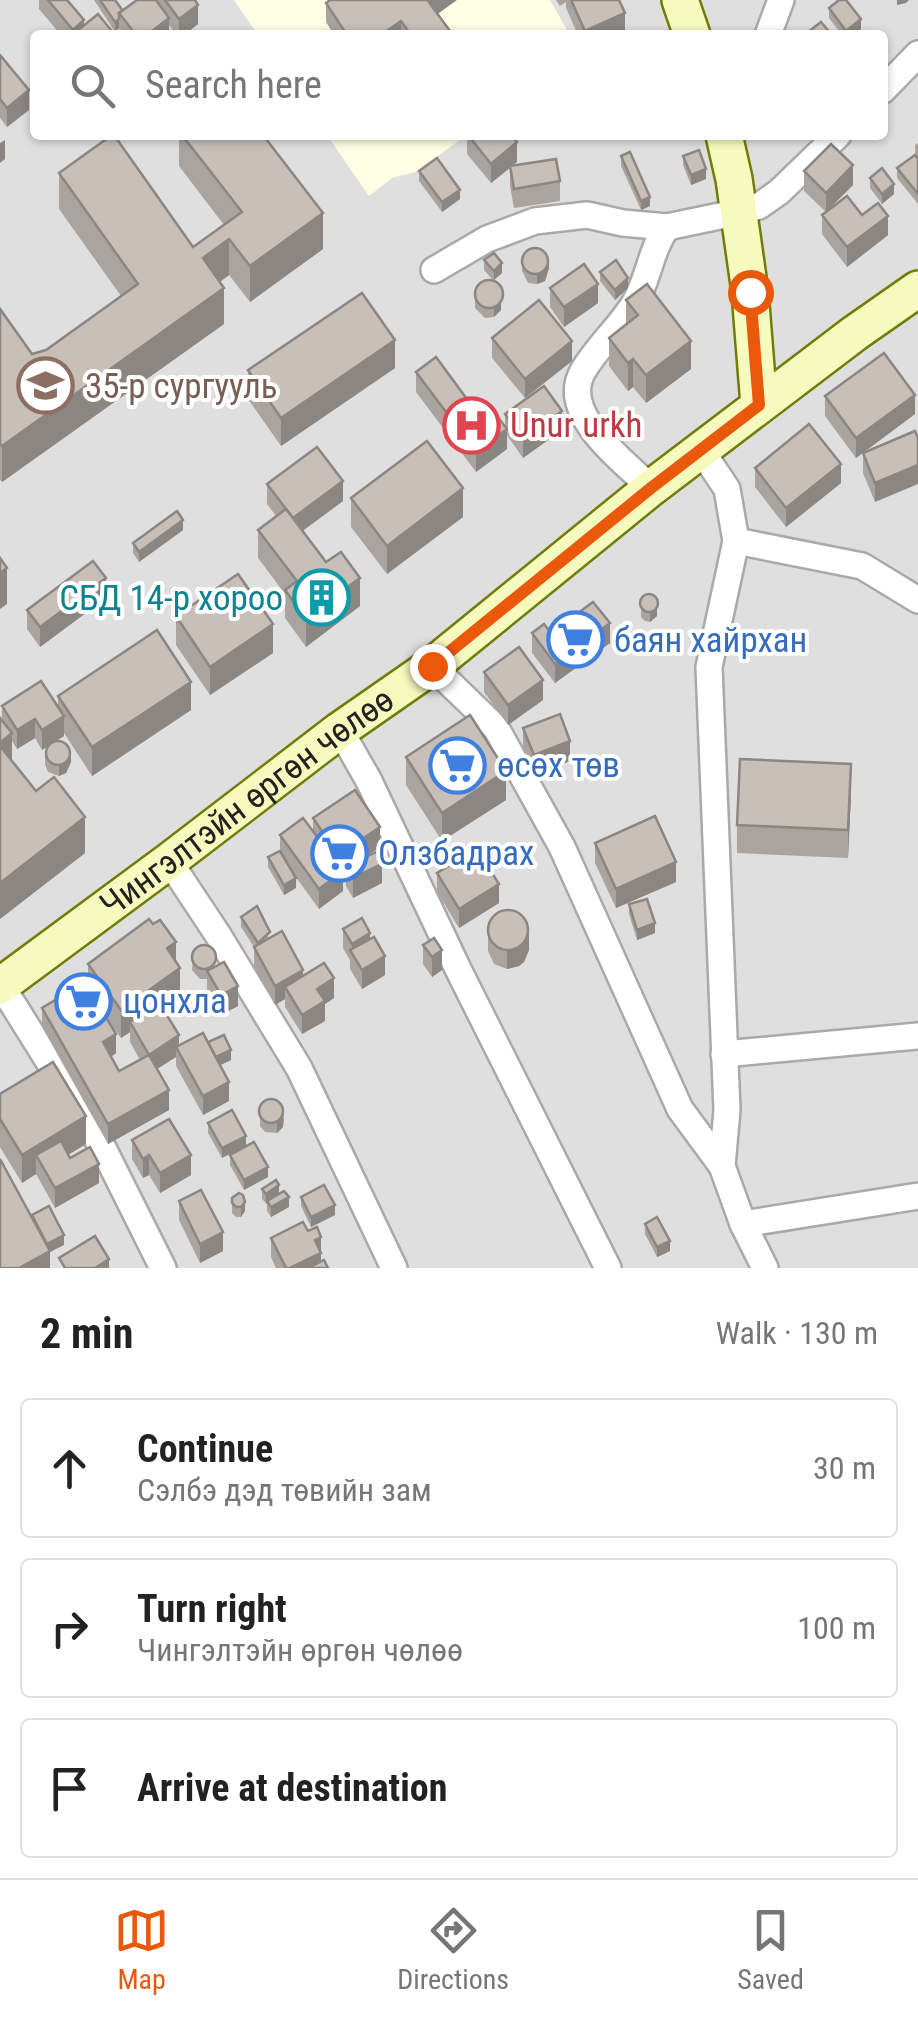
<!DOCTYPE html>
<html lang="en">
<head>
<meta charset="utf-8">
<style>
	:root { --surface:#fff; --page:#f6f6f6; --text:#222; --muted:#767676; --line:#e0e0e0; --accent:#ea580c }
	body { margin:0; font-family:"Roboto Condensed",sans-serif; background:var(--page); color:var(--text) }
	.stop { position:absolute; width:30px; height:30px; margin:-22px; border:8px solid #ea580c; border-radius:50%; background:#fff }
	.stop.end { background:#ea580c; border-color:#fff; box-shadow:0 2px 10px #0008 }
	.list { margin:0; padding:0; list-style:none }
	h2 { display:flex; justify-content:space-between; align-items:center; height:130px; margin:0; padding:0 40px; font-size:42px }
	h2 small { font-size:32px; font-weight:400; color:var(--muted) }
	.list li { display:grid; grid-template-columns:65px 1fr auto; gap:30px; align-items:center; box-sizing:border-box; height:140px; margin:0 20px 20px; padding:0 20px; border:2px solid var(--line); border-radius:10px }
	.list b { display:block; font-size:38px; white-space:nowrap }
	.list p { margin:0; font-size:32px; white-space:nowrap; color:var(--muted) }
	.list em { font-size:32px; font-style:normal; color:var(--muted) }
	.icon { flex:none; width:55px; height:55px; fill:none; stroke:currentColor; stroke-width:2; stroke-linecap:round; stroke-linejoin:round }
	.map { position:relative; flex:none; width:918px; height:1268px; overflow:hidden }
	.search { position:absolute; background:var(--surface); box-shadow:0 2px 8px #0004; left:30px; right:30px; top:30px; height:110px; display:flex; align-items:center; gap:25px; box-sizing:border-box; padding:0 35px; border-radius:10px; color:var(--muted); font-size:38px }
	.sheet { height:610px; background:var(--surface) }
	nav { display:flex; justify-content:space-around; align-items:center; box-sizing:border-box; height:140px; border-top:2px solid var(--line); background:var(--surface); font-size:28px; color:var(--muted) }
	nav a { display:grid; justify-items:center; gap:5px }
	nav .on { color:var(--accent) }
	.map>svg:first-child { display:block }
	.residential { fill:#e0dfdf; fill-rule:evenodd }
	.education { fill:#ffffe5 }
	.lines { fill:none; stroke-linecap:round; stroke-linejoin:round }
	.street-casing { stroke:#a9a9a9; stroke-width:30 }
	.secondary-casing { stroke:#707d05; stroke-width:40 }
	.street { stroke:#fff; stroke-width:25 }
	.secondary { stroke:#f7fabf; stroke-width:35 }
	.wall { fill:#aba49e; fill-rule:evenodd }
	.shaded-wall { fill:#8b8681 }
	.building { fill:#c7bfb8; stroke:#8b8681; stroke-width:2.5 }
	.route { stroke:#ea580c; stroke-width:12 }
	.labels { text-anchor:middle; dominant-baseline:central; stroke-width:8; stroke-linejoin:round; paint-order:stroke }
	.education-label { font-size:35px; fill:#785e54; stroke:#fff; text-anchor:start }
	.health-label { font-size:35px; fill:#be3a42; stroke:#fff; text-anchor:start }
	.culture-label { font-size:35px; fill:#0d838f; stroke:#fff; text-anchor:end }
	.shop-label { font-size:35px; fill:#366cbe; stroke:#fff; text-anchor:start }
	.street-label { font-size:35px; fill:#222; stroke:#fff }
</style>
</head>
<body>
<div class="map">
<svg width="918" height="1268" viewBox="0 0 918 1268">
	<rect width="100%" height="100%" fill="#f2efe9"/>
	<path class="residential" d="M0,0H918V1268H0ZM35,35H883V135H35Z"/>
	<g class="education">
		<path d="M234,0H550L570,35H258Z"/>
		<path d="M327,135H467L415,172L392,178L369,196Z"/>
	</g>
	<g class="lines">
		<defs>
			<g id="street">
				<path d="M768,35L781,0"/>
				<path d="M883,90L918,54"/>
				<path d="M434,270L487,239L535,221L587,215L623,223L667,227L739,212L759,206L779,192L838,135"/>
				<path d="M701,450L727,489L736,541L709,667L727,1110L722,1166L743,1224L765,1268"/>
				<path d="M651,488C624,461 558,414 583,371C597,347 619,328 634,304C649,279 650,251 667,227"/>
				<path d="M736,541L862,566L918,600"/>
				<path d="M432,666L496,728L562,847L680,1109L722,1166"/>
				<path d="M340,730L369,781L458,969L608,1268"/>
				<path d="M169,861L218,935L299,1068L394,1268"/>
				<path d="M1,985L104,1150L163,1268"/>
				<path d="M724,1054L918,1036"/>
				<path d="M743,1224L918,1196"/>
			</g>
			<g id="secondary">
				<path d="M680,0L692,35"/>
				<path d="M724,135L734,179L750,292L759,405"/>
				<path id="s1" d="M0,986L169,861L340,730L432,666L651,488L855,333L918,289"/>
			</g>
		</defs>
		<use href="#street" class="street-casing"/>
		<use href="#secondary" class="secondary-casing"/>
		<use href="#street" class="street"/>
		<use href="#secondary" class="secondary"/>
	</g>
	<g class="wall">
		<path d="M39,0H67L84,25L115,35H61L39,9Z"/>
		<path d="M94,0H115L123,11L137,0H195L198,24L184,35H177L169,25V35H121L119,28L115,32Z"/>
		<path d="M556,0H619L625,32L620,35H578L566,8V2L560,6Z"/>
		<path d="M326,3L437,14L453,35H334L326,22Z"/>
		<path d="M829,8L861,29L853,35H842L829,18Z"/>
		<path d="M0,55L29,110L7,127L0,118Z"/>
		<path d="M35,57V86L31,81V61Z"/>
		<path d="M179,135H263L323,249L250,302L229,275L220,282L224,324L2,482L0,480V309L32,354L46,350L121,296L59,209V173L193,247L224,225L179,166Z"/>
		<path d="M467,135L517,162L512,166L560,181V201L514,208L510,186V168L491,183L467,154Z"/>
		<path d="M918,143V204L897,178V168L915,156V145Z"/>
		<path d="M621,156L650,206L641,210L621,166Z"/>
		<path d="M683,156L706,179L691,185L683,165Z"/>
		<path d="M419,171L460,199L442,212L419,181Z"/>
		<path d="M804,171L853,185L827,211L862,215L888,235L847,267L822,234V215L826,212L804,191Z"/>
		<path d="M870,178L894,194L882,204L870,188Z"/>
		<path d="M484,260L502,273L494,280L501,310L494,317L485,318L475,308V289L493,280L484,270Z"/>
		<path d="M522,261L549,268L545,281L537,284L528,283L522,271Z"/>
		<path d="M600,272L628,288L615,300L600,281Z"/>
		<path d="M550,288L598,303L564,327L550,307Z"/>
		<path d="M626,300L691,369L646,403L633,387L628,391L609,366V338L626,324Z"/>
		<path d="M492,338L572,361L525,398L492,358Z"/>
		<path d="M395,368L281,446L248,399V370Z"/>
		<path d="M416,372L505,427V414L562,430L523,458L507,435V449L476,472L416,392Z"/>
		<path d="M825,396L915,414L856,458L825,416Z"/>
		<path d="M915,431L875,502L863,473V453Z"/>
		<path d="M755,468L841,483L786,527L755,487Z"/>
		<path d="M267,484L343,501L302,531L360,606L306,647L285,618V594L258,558V530L276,516L267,504Z"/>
		<path d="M351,498L463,517L387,574L351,527Z"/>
		<path d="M183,530L139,562L133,553V543Z"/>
		<path d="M106,598L40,647L27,629V610Z"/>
		<path d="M641,599L657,601V616L650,622L645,621L641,617Z"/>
		<path d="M176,616L273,653L210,695L176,645Z"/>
		<path d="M532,633H551L610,643L555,683L532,653Z"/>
		<path d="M484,672L543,700L508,725L484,692Z"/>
		<path d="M58,696L191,710L92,776L64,733V736L55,741L71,762L66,773L59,776L48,772L45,764V754L49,745L42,750L35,738L17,749L12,741V761L85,853L0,919L2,706L58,707Z"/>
		<path d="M523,728L570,761L534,775L523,748Z"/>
		<path d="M406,757L506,800L442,841L406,785Z"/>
		<path d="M851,793L848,858L737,853V825Z"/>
		<path d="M313,818L380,847L360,860L382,883L353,898L346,886V869L343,871V891L319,909L290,869L296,888L284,895L268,867V857L280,851V835L313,831Z"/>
		<path d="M595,843L676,882L616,908L595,863Z"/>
		<path d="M437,873L499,903L459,928L437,892Z"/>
		<path d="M629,904L655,933L637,940L629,914Z"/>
		<path d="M241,917L270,938L303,976L334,998L325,1004V1021L302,1034L285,1007V999L275,1005L254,966V947L241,927Z"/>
		<path d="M488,925L529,950L524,962L519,966L507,969L494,964L488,951Z"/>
		<path d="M343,929L370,939L385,975L362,989L350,969V960L343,948Z"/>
		<path d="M423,945L442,970L432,977L423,964Z"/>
		<path d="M193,952L216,966L238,1006L221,1015L207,990V979H200L192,970Z"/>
		<path d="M176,961L180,996L163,1008L179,1045L208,1042L231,1060L220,1065L229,1101L203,1115L176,1066V1057L157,1069L169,1110L108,1144L42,1027V1008L88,986V964ZM107,1019L121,1038L130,1032V1042L140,1060L119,1071L111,1057L116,1053Z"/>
		<path d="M0,1094L86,1144L68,1155L99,1183L55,1208L36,1174L22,1183L0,1147Z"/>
		<path d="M232,1110L222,1158L208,1133V1123Z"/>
		<path d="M260,1116L284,1119L283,1127L277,1133L265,1132L260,1126Z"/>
		<path d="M132,1140L191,1175L160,1193L149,1175L143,1178L132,1159Z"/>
		<path d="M230,1155L268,1177L244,1190L230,1165Z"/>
		<path d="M262,1189L279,1194L289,1207L271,1217L267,1211V1204L262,1199Z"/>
		<path d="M239,1193L245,1211L241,1217H236L232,1213V1198Z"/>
		<path d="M301,1197L335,1215L311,1227L301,1206Z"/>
		<path d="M179,1201L223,1251L200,1263L179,1220Z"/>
		<path d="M645,1224L670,1251L657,1257L645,1234Z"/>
		<path d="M308,1231L321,1237V1261L328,1268H276L271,1257V1238Z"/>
	</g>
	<g class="shaded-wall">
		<path d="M430,0H457L428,21V1Z"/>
		<path d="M897,0H909L906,3L897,5Z"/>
		<path d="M198,5V24L184,35H179V19Z"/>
		<path d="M625,13V32L620,35H585V31Z"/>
		<path d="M169,18V35H147Z"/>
		<path d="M119,19V28L115,32V22Z"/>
		<path d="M861,19V29L853,35H846V31Z"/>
		<path d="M84,20V35H73V30Z"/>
		<path d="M401,21V35H381Z"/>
		<path d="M29,90V110L7,127V108Z"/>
		<path d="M5,140V159L0,163V143Z"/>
		<path d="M517,142V162L491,183V164Z"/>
		<path d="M853,165V185L826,212V193Z"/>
		<path d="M706,169V179L691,185V175Z"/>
		<path d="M894,184V194L882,204V194Z"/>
		<path d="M460,190V199L442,212V202Z"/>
		<path d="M650,197V206L641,210V201Z"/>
		<path d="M323,213V249L250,302V266Z"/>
		<path d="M888,216V235L847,267V247Z"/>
		<path d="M229,239V275L203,294V258Z"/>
		<path d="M549,259V268L545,281L537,284V274Z"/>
		<path d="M502,263V273L494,280V271Z"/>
		<path d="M628,278V288L615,300V290Z"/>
		<path d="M598,284V303L564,327V307Z"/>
		<path d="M224,288V324L2,482V446Z"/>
		<path d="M501,300V310L494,317V307Z"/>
		<path d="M395,340V368L281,446V418Z"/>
		<path d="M572,341V361L525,398V379Z"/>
		<path d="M691,341V369L646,403V375Z"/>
		<path d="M633,359V387L628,391V363Z"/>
		<path d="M915,395V414L856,458V438Z"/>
		<path d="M562,411V430L523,458V439Z"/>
		<path d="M507,429V449L476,472V452Z"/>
		<path d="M841,464V483L786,527V508Z"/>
		<path d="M918,465V484L875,502V483Z"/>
		<path d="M343,481V501L293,538V519Z"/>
		<path d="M463,488V517L387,574V546Z"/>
		<path d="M183,520V530L139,562V552Z"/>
		<path d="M7,568V604L0,609V573Z"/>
		<path d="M106,578V598L40,647V627Z"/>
		<path d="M360,578V606L306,647V618Z"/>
		<path d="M657,607V616L650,622V612Z"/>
		<path d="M610,623V643L555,683V664Z"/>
		<path d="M273,624V653L210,695V667Z"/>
		<path d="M543,680V700L508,725V705Z"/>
		<path d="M191,682V710L92,776V747Z"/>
		<path d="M64,716V736L42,750V730Z"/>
		<path d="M35,719V738L17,749V730Z"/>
		<path d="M12,733V769L0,779V743Z"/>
		<path d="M570,741V761L534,775V755Z"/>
		<path d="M71,752V762L66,773L59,776V766Z"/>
		<path d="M851,764V793L848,858V830Z"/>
		<path d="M506,771V800L442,841V813Z"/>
		<path d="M85,817V853L0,919V883Z"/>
		<path d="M380,827V847L338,875V855Z"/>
		<path d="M676,862V882L616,908V889Z"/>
		<path d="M382,864V883L353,898V878Z"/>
		<path d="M343,871V891L319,909V889Z"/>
		<path d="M296,878V888L284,895V885Z"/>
		<path d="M499,884V903L459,928V909Z"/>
		<path d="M655,923V933L637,940V930Z"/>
		<path d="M529,931V950L524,962L519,966L507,969V950Z"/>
		<path d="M370,933V952L352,953V944Z"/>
		<path d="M176,942V970L167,948Z"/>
		<path d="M442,950V970L432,977V957Z"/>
		<path d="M385,956V975L362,989V970Z"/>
		<path d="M180,968V996L134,1029L130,1022V1032L121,1038V1010Z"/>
		<path d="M303,970V989L285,987V999L275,1005V986Z"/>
		<path d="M334,978V998L325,1004V1021L302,1034V1015L317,989Z"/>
		<path d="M238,986V1006L221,1015V995Z"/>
		<path d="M116,1034V1053L103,1062V1042Z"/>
		<path d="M179,1035V1053L176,1047V1057L149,1074V1055Z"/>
		<path d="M231,1050V1060L212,1069V1059Z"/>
		<path d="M229,1082V1101L203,1115V1096Z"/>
		<path d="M169,1090V1110L108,1144V1124Z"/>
		<path d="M284,1109L283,1127L277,1133V1123Z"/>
		<path d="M86,1116V1144L44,1169L36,1155V1174L22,1183V1155Z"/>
		<path d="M246,1136V1146L222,1158V1148Z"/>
		<path d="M149,1155V1175L143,1178V1159Z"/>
		<path d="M191,1155V1175L160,1193V1173Z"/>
		<path d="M99,1164V1183L55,1208V1188Z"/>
		<path d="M268,1167V1177L244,1190V1180Z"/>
		<path d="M279,1185V1195L266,1204V1194Z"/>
		<path d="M289,1197V1207L271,1217V1207Z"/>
		<path d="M245,1202V1211L241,1217V1207Z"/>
		<path d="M335,1205V1215L311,1227V1217Z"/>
		<path d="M223,1232V1251L200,1263V1244Z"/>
		<path d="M64,1235V1245L50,1252V1268H19L47,1244Z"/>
		<path d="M321,1237V1268H290L315,1240Z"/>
		<path d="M670,1241V1251L657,1257V1247Z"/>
		<path d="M109,1259V1268H95Z"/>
	</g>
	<g class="building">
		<path d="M48,0H67L84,20L73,30Z"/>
		<path d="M100,0H115L123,11L119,13V19L115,22Z"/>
		<path d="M137,0H156L169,18L147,35H136L119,13Z"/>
		<path d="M165,0H195L198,5L179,19Z"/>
		<path d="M330,0H430L428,1L453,35H411L401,21L381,35H347L326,3Z"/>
		<path d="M571,0H619L625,13L585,31Z"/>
		<path d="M839,0H846L861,19L846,31L829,8Z"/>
		<path d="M98,14L115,35H72Z"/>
		<path d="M821,22L832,35H804Z"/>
		<path d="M0,55L29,90L7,108L0,99Z"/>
		<path d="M112,135H114L193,247L242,212L182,135H263L323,213L250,266L229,239L203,258L224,288L2,446L0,444V309L32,354L46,350L138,284L59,173Z"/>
		<path d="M468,135H511L517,142L491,164Z"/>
		<path d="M831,144L853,165L826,193L804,171Z"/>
		<path d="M699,150L706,169L691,175L683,156Z"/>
		<path d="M630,152L650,197L641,201L621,156Z"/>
		<path d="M915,155L918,159V194L897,168Z"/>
		<path d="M437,158L460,190L442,202L419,171Z"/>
		<path d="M556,159L560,181L514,189L510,166Z"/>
		<path d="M882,168L894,184L882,194L870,178Z"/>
		<path d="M847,196L862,215L878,203L888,216L847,247L822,215Z"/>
		<circle cx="535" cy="261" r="13"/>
		<path d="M494,253L502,263L494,271L484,260Z"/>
		<path d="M616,260L628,278L615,290L600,272Z"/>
		<path d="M584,264L598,284L564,307L550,288Z"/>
		<circle cx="489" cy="294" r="14"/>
		<path d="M647,284L691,341L646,375L633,359L628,363L609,338L638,315L626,300Z"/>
		<path d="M362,293L395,340L281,418L248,370Z"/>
		<path d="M539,300L572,341L525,379L492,338Z"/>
		<path d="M884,353L915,395L856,438L825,396Z"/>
		<path d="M436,357L475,410L486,402L507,429L476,452L416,372Z"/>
		<path d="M544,386L562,411L523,439L505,414Z"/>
		<path d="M809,424L841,464L786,508L755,468Z"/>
		<path d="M915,431L918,438V465L875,483L863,453Z"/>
		<path d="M427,441L463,488L387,546L351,498Z"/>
		<path d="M317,447L343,481L293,518L267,484Z"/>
		<path d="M286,509L326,562L341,552L360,578L306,618L285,590L297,581L258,530Z"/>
		<path d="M177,511L183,520L139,552L133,543Z"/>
		<path d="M0,558L7,568L0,573Z"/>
		<path d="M93,561L106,578L40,627L27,610Z"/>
		<path d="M238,574L273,624L210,667L176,616Z"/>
		<circle cx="649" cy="603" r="9"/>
		<path d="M593,602L610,623L555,664L532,633L544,624L551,633Z"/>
		<path d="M157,630L191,682L92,747L58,696Z"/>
		<path d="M519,647L543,680L508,705L484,672Z"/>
		<path d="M41,681L64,716L42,730L35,719L17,730L2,706Z"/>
		<path d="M560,714L570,741L534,755L523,728Z"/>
		<path d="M470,715L506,771L442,813L406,757Z"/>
		<path d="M0,718L12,733L0,743Z"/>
		<circle cx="58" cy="753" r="12"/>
		<path d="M0,746L36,791L54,777L85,817L0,883Z"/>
		<path d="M740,759L851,764L848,830L737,825Z"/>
		<path d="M355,790L380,827L338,855L313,818Z"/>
		<path d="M655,816L676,862L616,889L595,843Z"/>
		<path d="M303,818L343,871L319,889L280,835Z"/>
		<path d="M477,849L499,884L459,909L437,873Z"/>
		<path d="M280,851L296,878L284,885L268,857Z"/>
		<path d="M376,852L382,864L353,878L346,867Z"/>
		<path d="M647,899L655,923L637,930L629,904Z"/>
		<path d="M257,906L270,932L258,943L241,917Z"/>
		<circle cx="508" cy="930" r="20"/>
		<path d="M362,918L370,933L352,944L343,929Z"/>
		<path d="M149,919L153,924L160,920L176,942L167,948L180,968L121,1010L88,964Z"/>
		<path d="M282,931L303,970L275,986L254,947Z"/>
		<path d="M374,937L385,956L362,970L350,950Z"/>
		<path d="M434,938L442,950L432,957L423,945Z"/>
		<circle cx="204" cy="957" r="12"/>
		<path d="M224,962L238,986L221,995L207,971Z"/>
		<path d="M324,963L334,978L317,989L325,1001L302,1015L285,987Z"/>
		<path d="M85,982L116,1034L103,1042L119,1071L149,1055L169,1090L108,1124L42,1008Z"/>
		<path d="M160,1004L179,1035L149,1055L130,1022Z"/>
		<path d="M203,1033L229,1082L203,1096L176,1047Z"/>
		<path d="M224,1035L231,1050L216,1057L208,1042Z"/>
		<path d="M53,1062L86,1116L22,1155L0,1119V1094Z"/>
		<circle cx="271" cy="1111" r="12"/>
		<path d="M232,1110L246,1136L222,1148L208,1123Z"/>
		<path d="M169,1119L191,1155L160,1173L149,1155L143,1159L132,1140Z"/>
		<path d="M61,1141L70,1158L90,1147L99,1164L55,1188L36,1155Z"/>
		<path d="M254,1142L268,1167L244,1180L230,1155Z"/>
		<path d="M0,1159L50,1251L19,1268H0Z"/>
		<path d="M276,1180L279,1185L266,1194L262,1189Z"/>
		<path d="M324,1185L335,1205L311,1217L301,1197Z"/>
		<path d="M201,1190L223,1232L200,1244L179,1201Z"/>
		<path d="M284,1191L289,1197L271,1207L267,1201Z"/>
		<path d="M239,1193L243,1195L245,1202L241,1207H236L232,1203V1198Z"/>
		<path d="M49,1206L64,1235L47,1244L32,1215Z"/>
		<path d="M657,1217L670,1241L657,1247L645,1224Z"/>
		<path d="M303,1222L308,1231L317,1227L321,1237L315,1240L321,1253L290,1268H286L271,1238Z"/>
		<path d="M95,1236L109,1259L95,1268H65L59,1258Z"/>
		<path d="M324,1260L328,1268H308Z"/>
	</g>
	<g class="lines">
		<path class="route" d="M432,666L651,488L759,405L750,292"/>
	</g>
	<defs>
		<symbol id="school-ring" viewBox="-11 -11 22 22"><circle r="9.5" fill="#fff" stroke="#8d6e63" stroke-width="1.5"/><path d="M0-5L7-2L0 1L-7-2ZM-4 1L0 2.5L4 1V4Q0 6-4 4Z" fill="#8d6e63"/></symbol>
		<symbol id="hospital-ring" viewBox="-11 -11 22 22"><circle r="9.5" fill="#fff" stroke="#e0444e" stroke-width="1.5"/><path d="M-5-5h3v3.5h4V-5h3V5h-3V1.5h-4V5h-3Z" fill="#e0444e"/></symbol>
		<symbol id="building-ring" viewBox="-11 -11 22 22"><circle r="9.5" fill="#fff" stroke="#0f9aa8" stroke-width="1.5"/><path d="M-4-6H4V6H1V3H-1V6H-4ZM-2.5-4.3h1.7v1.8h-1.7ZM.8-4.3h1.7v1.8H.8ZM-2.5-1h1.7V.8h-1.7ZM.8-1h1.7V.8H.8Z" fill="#0f9aa8"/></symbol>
		<symbol id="supermarket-ring" viewBox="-11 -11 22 22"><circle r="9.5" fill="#fff" stroke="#3f7fe0" stroke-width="1.5"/><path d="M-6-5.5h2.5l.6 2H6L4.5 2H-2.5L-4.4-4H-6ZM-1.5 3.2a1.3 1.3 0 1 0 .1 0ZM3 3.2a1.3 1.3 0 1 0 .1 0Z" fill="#3f7fe0"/></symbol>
	</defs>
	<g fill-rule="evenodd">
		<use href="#school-ring" x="14" y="354" width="63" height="63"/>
		<use href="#hospital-ring" x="440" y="394" width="63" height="63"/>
		<use href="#building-ring" x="290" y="566" width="63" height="63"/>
		<use href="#supermarket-ring" x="544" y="608" width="63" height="63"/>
		<use href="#supermarket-ring" x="426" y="734" width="63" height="63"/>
		<use href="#supermarket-ring" x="308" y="822" width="63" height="63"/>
		<use href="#supermarket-ring" x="52" y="970" width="63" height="63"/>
	</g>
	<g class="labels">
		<g class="education-label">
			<text x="85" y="386">35-р сургууль</text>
		</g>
		<g class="health-label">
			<text x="510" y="425">Unur urkh</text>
		</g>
		<g class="culture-label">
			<text x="283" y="598">СБД 14-р хороо</text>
		</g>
		<g class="shop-label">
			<text x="614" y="640">баян хайрхан</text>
			<text x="497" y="765">өсөх төв</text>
			<text x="378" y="853">Олзбадрах</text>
			<text x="123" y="1001">цонхла</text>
		</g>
		<g class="street-label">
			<text stroke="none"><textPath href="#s1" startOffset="308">Чингэлтэйн өргөн чөлөө</textPath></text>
		</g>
	</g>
</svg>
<div class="stop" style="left:750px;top:292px"></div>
<div class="stop end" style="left:432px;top:666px"></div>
<div class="search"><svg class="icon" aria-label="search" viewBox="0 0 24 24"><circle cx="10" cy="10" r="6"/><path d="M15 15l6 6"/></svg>Search here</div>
</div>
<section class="sheet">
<h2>2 min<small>Walk · 130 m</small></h2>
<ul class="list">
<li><svg class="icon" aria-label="ahead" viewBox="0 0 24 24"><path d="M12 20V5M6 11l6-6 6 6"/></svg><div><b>Continue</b><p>Сэлбэ дэд төвийн зам</p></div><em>30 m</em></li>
<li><svg class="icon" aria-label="right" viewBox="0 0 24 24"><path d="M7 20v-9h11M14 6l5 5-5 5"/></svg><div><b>Turn right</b><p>Чингэлтэйн өргөн чөлөө</p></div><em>100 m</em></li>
<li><svg class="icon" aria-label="arrive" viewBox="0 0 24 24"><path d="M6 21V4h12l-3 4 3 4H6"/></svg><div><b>Arrive at destination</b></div></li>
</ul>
</section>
<nav>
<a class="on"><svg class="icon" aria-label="map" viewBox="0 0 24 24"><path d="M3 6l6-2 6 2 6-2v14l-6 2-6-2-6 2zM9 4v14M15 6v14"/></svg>Map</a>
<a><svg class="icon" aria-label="directions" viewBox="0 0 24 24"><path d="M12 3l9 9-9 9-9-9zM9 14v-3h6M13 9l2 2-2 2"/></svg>Directions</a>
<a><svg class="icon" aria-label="saved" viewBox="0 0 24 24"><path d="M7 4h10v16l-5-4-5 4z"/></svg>Saved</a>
</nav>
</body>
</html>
